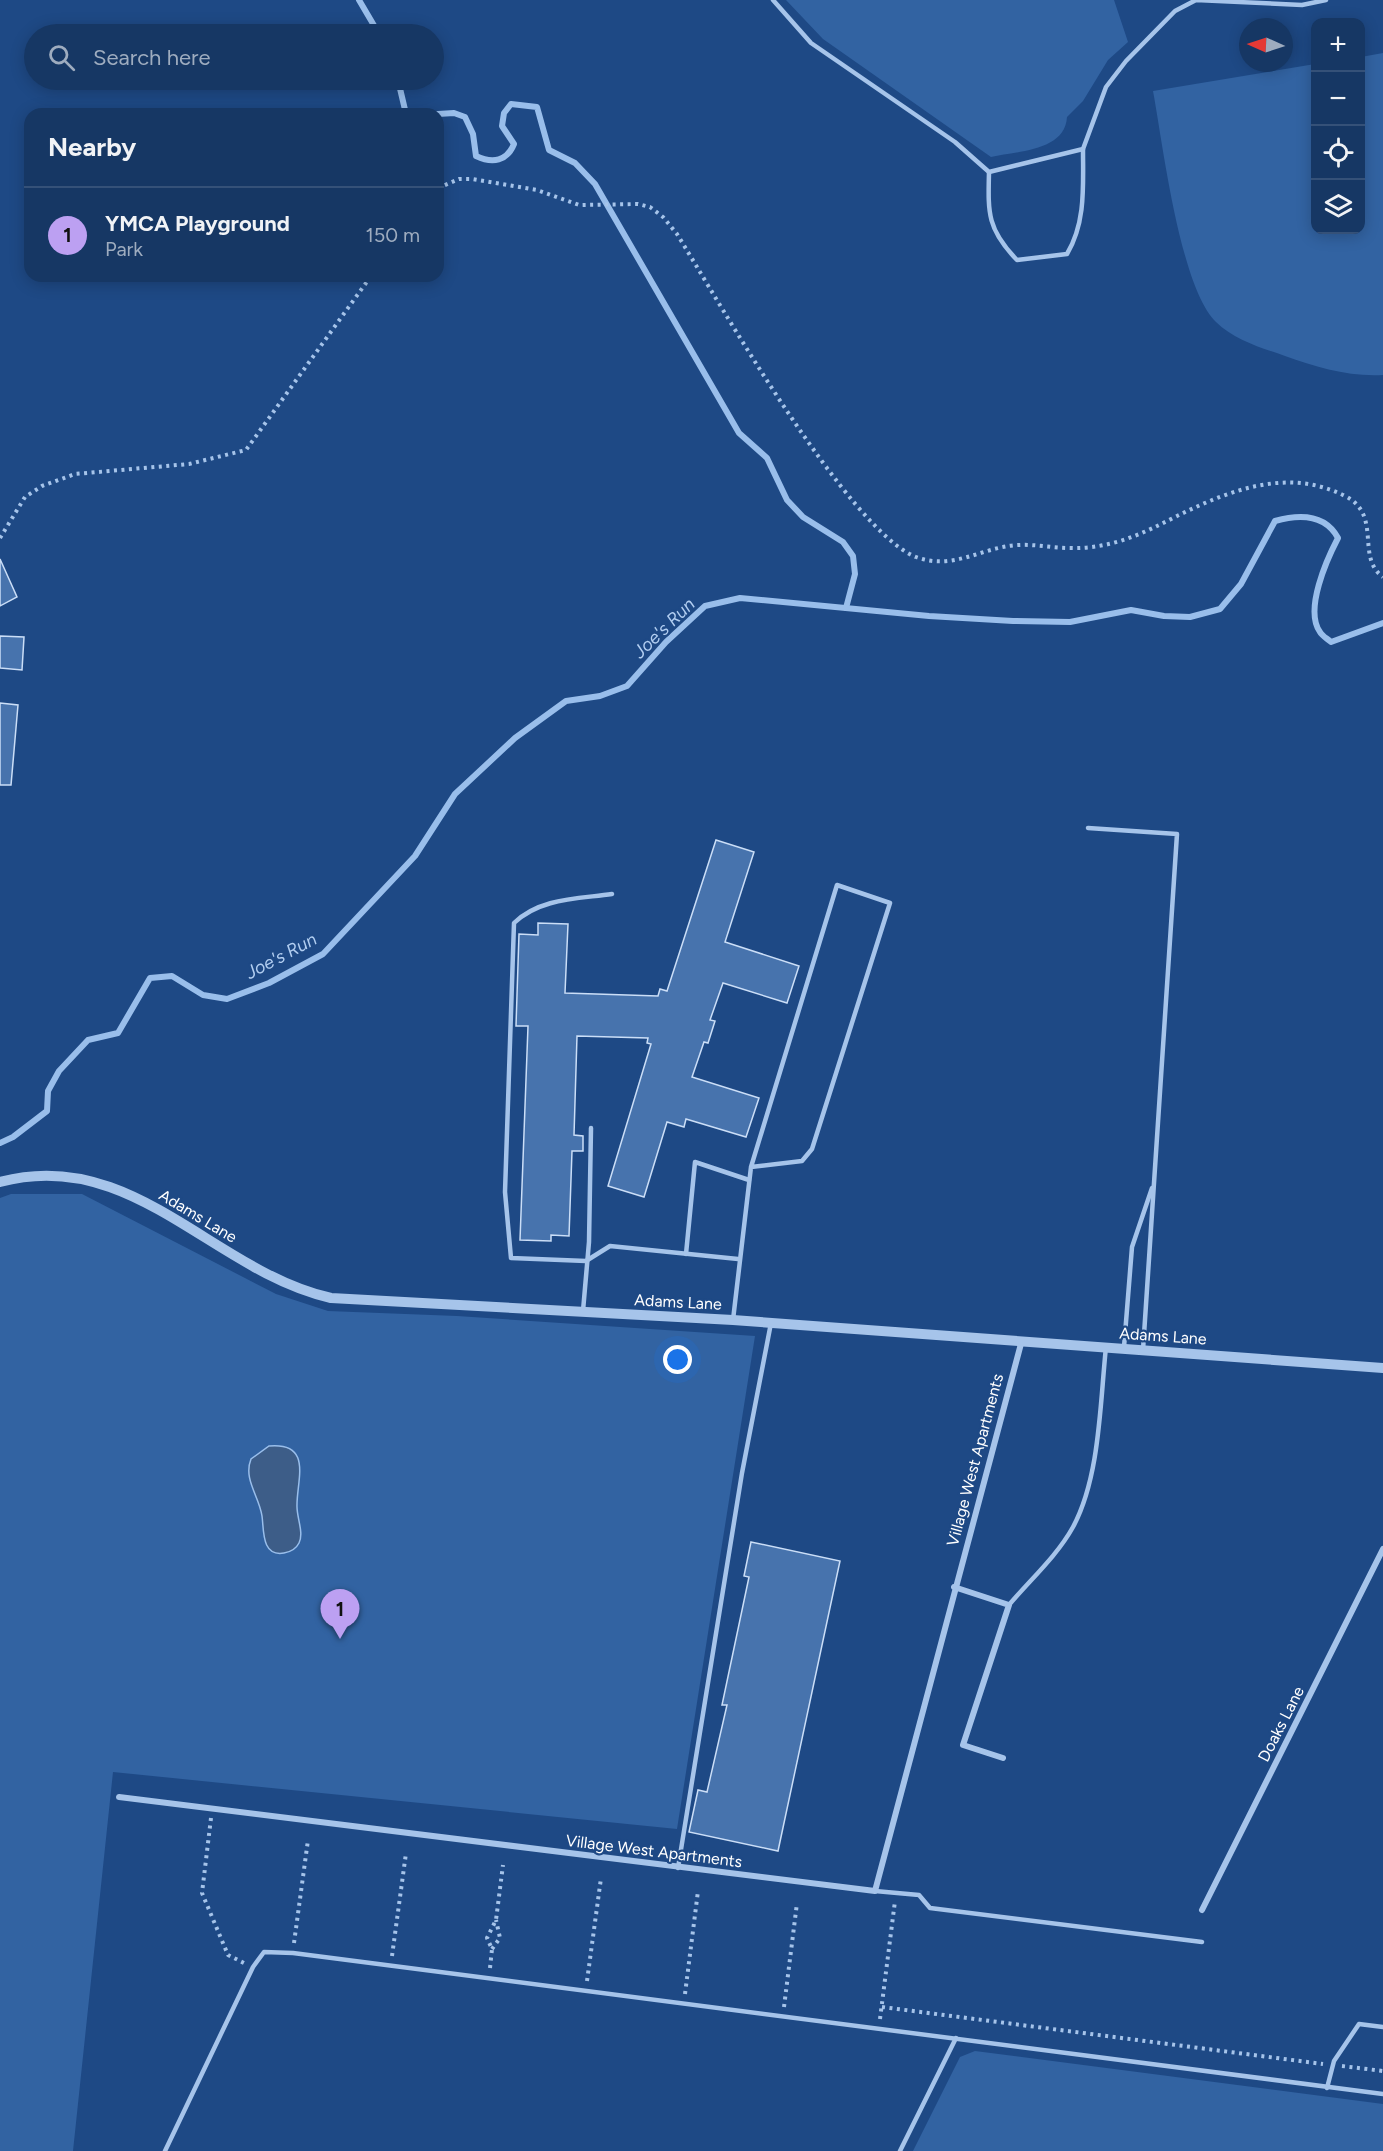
<!DOCTYPE html>
<html lang="en">
<head>
<meta charset="utf-8">
<style>
	:root { --surface:#163764; --page:#1f3f6a; --text:#f1f3f6; --muted:#9eacbf; --line:#355178; --accent:#bca0f2 }
	body { margin:0; font-family:Figtree,sans-serif; background:var(--page); color:var(--text) }
	.controls { position:absolute; right:18px; top:18px; display:grid; overflow:hidden; border-radius:12px; box-shadow:0 3px 15px #0003 }
	.controls button { width:54px; height:54px; display:grid; place-items:center; padding:0; border:0; border-bottom:2px solid var(--line); background:var(--surface); color:var(--text); font:30px sans-serif }
	.compass { position:absolute; left:1239px; top:18px; width:54px; height:54px; border-radius:50%; background:var(--surface); box-shadow:0 3px 15px #0003; rotate:273deg }
	.you { position:absolute; left:678px; top:1360px; width:21px; height:21px; margin:-15px; border:4px solid #fff; border-radius:50%; background:#1a73e8; box-shadow:0 0 0 9px #1a73e833 }
	.badge { display:grid; place-items:center; width:39px; height:39px; border-radius:50%; background:var(--accent); color:#111; font-size:20px; font-weight:700 }
	.pin { position:absolute; translate:-50% -50px; filter:drop-shadow(0 2px 3px #0008) }
	.pin::after { content:''; position:absolute; top:32px; width:21px; height:18px; background:inherit; clip-path:polygon(0 0,100% 0,50% 100%) }
	.list { margin:0; padding:0; list-style:none }
	h2 { display:flex; justify-content:space-between; align-items:center; height:78px; margin:0; padding:0 24px; font-size:26px }
	h2 small { font-size:20px; font-weight:400; color:var(--muted) }
	.list li { display:grid; grid-template-columns:39px 1fr auto; gap:18px; align-items:center; box-sizing:border-box; height:96px; padding:0 24px; border-top:2px solid var(--line) }
	.list b { display:block; font-size:22px; white-space:nowrap }
	.list p { margin:0; font-size:20px; white-space:nowrap; color:var(--muted) }
	.list em { font-size:20px; font-style:normal; color:var(--muted) }
	.icon { flex:none; width:33px; height:33px; fill:none; stroke:currentColor; stroke-width:2; stroke-linecap:round; stroke-linejoin:round }
	.map { position:relative; flex:none; width:1383px; height:2151px; overflow:hidden }
	.search { position:absolute; background:var(--surface); box-shadow:0 3px 15px #0003; left:24px; top:24px; width:420px; height:66px; display:flex; align-items:center; gap:15px; box-sizing:border-box; padding:0 21px; border-radius:33px; color:var(--muted); font-size:22px }
	.panel { position:absolute; background:var(--surface); box-shadow:0 3px 15px #0003; left:24px; top:108px; width:420px; height:174px; border-radius:18px }
	.map>svg:first-child { display:block }
	.green { fill:#3263a2 }
	.water { fill:#3d5d88; stroke:#99beeb; stroke-width:1.5 }
	.lines { fill:none; stroke-linecap:round; stroke-linejoin:round }
	.stream { stroke:#99beeb; stroke-width:6 }
	.building { fill:#4773ad; stroke:#cbdef7; stroke-width:1.5 }
	.path { stroke:#a6c4ea; stroke-width:4; stroke-dasharray:3 4.5; stroke-linecap:butt }
	.service { stroke:#a6c4ea; stroke-width:4.5 }
	.minor { stroke:#a6c4ea; stroke-width:6 }
	.tertiary { stroke:#a6c4ea; stroke-width:10 }
	.labels { text-anchor:middle; dominant-baseline:central; stroke-width:4.5; stroke-linejoin:round; paint-order:stroke }
	.street-label { font-size:16px; fill:#fff; stroke:#1e4985 }
	.water-label { font-size:18px; font-style:italic; fill:#b2cef1; stroke:#1e4985 }
</style>
</head>
<body>
<div class="map">
<svg width="1383" height="2151" viewBox="0 0 1383 2151">
	<rect width="100%" height="100%" fill="#1e4985"/>
	<g class="green">
		<path d="M786,0H1114L1128,42L1108,60L1083,101L1067,117C1065,151 1018,151 991,157L823,39Z"/>
		<path d="M1383,53V375C1349,377 1316,367 1285,356C1262,348 1234,340 1216,322C1180,287 1163,145 1153,91L1315,64L1316,230H1360L1361,57Z"/>
		<path d="M11,1194H82L276,1294L328,1311L457,1316L755,1336L677,1829L113,1772L73,2151H0V1198Z"/>
		<path d="M975,2051L1383,2104V2151H913L960,2057Z"/>
	</g>
	<path class="water" d="M269,1446C314,1442 296,1482 297,1507C297,1518 304,1533 299,1543C296,1549 290,1552 284,1553C261,1557 264,1529 262,1516C259,1496 243,1479 251,1459Z"/>
	<g class="lines">
		<g class="stream">
			<path d="M359,0L379,34"/>
			<path d="M398,80L406,114"/>
			<path d="M438,114L454,113L465,117L473,134L476,156C493,164 507,161 514,144L502,126L504,113L511,104L537,107L549,150L575,163L595,184L739,433L767,458L787,500L803,517L843,542L853,556L855,574L846,608"/>
			<path d="M0,1143L13,1137L47,1111L48,1091L59,1071L88,1040L118,1033L150,978L172,976L203,995L227,999L269,983L323,954L415,856L455,794L515,738L566,701L600,696L627,686L666,642L705,606L740,598L929,616L1013,621L1070,622L1131,610L1164,616L1190,617L1220,609L1241,584L1275,521C1300,514 1325,514 1338,538C1327,559 1304,610 1320,632C1322,636 1328,639 1331,642L1383,623"/>
		</g>
	</g>
	<g class="building">
		<path d="M0,559L17,597L0,606Z"/>
		<path d="M0,636L24,637L22,670L0,668Z"/>
		<path d="M0,703L18,705L11,785H0Z"/>
		<path d="M716,840L754,852L725,942L799,966L787,1003L723,983L710,1020L715,1021L708,1043L704,1042L692,1077L759,1098L746,1137L686,1119L684,1127L667,1122L644,1197L608,1186L651,1044L647,1043L648,1038L577,1036L574,1135L583,1136V1151H572L569,1236L551,1235V1241L520,1240L528,1026H516L519,934L538,935V923L568,924L565,993L658,996L660,989L667,991Z"/>
		<path d="M751,1542L840,1561L778,1851L689,1832L698,1790L707,1792L727,1705H722L749,1577L744,1576Z"/>
	</g>
	<g class="lines">
		<g class="path">
			<path d="M438,188L459,179H472L537,190L579,205L638,204L650,207L663,217L677,234C719,302 849,531 916,557C954,571 981,547 1018,545C1035,544 1052,548 1070,548C1111,549 1142,534 1177,516C1230,490 1288,467 1345,496C1383,515 1355,557 1383,577"/>
			<path d="M0,538L25,497L42,486L75,474L189,464L246,450L371,276"/>
			<path d="M211,1818L202,1893L228,1955L244,1963"/>
			<path d="M294,1943L308,1840"/>
			<path d="M492,1949L500,1938L496,1920"/>
			<path d="M392,1956L406,1853"/>
			<path d="M490,1968L492,1949L487,1938L496,1920L503,1865"/>
			<path d="M587,1981L601,1878"/>
			<path d="M685,1994L698,1891"/>
			<path d="M784,2007L797,1903"/>
			<path d="M882,2007L1323,2064"/>
			<path d="M880,2019L895,1901"/>
			<path d="M1342,2066L1383,2071"/>
		</g>
		<g class="service">
			<path d="M773,0L811,43L955,142L989,172L1083,149L1106,87L1126,61L1175,11L1196,0L1302,5L1326,0"/>
			<path d="M989,172C988,213 987,229 1017,260L1067,254C1086,222 1083,186 1083,149"/>
			<path d="M1088,828L1177,834L1143,1350"/>
			<path d="M612,894C577,899 540,898 514,923L505,1192L511,1258L586,1261L610,1246L738,1259"/>
			<path d="M686,1254L695,1162L749,1180"/>
			<path d="M583,1311L589,1242L591,1128"/>
			<path d="M733,1320L751,1167L802,1161L812,1149L890,903L837,885L751,1167"/>
			<path d="M1124,1347L1132,1247L1152,1188"/>
			<path d="M1009,1605C1030,1580 1057,1556 1073,1527C1100,1477 1100,1403 1106,1347"/>
			<path d="M678,1868L742,1473L771,1323"/>
			<path d="M875,1891L919,1895L930,1908L1202,1942"/>
			<path d="M1327,2088L1334,2061L1359,2024L1383,2027"/>
			<path d="M165,2151L253,1967L264,1952L293,1953L1383,2094"/>
			<path d="M900,2151L956,2038"/>
		</g>
		<g class="minor">
			<path d="M954,1587L1009,1605L963,1745L1003,1758"/>
			<path d="M119,1797L875,1891L1022,1340"/>
			<path d="M1202,1910L1383,1549"/>
		</g>
		<path class="tertiary" d="M0,1182C132,1146 214,1272 331,1298L733,1320L1383,1368"/>
	</g>
	<g class="labels">
		<g class="street-label">
			<text transform="translate(198 1216) rotate(31)">Adams Lane</text>
			<text transform="translate(678 1302) rotate(3)">Adams Lane</text>
			<text transform="translate(1163 1336) rotate(4)">Adams Lane</text>
			<text transform="translate(975 1460) rotate(-75)">Village West Apartments</text>
			<text transform="translate(1281 1724) rotate(-63)">Doaks Lane</text>
			<text transform="translate(654 1851) rotate(7)">Village West Apartments</text>
		</g>
		<g class="water-label">
			<text transform="translate(664 628) rotate(-44)">Joe's Run</text>
			<text transform="translate(281 956) rotate(-28)">Joe's Run</text>
		</g>
	</g>
</svg>
<div class="controls">
<button>+</button>
<button>−</button>
<button><svg class="icon" aria-label="locate" viewBox="0 0 24 24"><circle cx="12" cy="12" r="6"/><path d="M12 2v4M12 18v4M2 12h4M18 12h4"/></svg></button>
<button><svg class="icon" aria-label="layers" viewBox="0 0 24 24"><path d="M12 4l9 5-9 5-9-5zM3 14l9 5 9-5"/></svg></button>
</div>
<svg class="compass" viewBox="-18 -18 36 36"><path d="M0-13l5 13h-10z" fill="#e53935"/><path d="M0 13l5-13h-10z" fill="#9eacbf"/></svg>
<div class="you"></div>
<div class="pin badge" style="left:340px;top:1639px">1</div>
<div class="search"><svg class="icon" aria-label="search" viewBox="0 0 24 24"><circle cx="10" cy="10" r="6"/><path d="M15 15l6 6"/></svg>Search here</div>
<section class="panel">
<h2>Nearby<small></small></h2>
<ul class="list">
<li><span class="badge">1</span><div><b>YMCA Playground</b><p>Park</p></div><em>150 m</em></li>
</ul>
</section>
</div>
</body>
</html>
